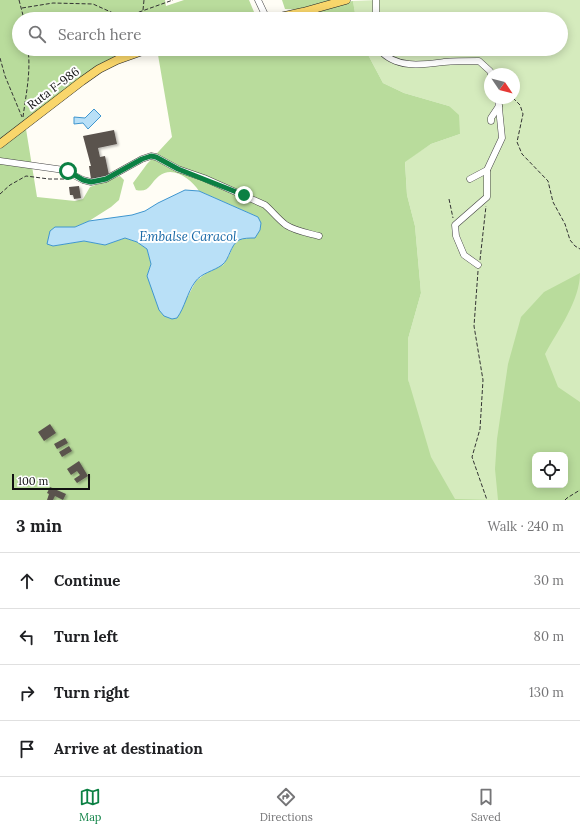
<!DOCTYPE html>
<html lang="en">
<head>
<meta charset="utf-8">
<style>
	:root { --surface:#fff; --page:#f6f6f6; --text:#202124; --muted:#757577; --line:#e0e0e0; --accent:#0b8043 }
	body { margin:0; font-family:Lora,serif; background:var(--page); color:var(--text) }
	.controls { position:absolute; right:12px; bottom:12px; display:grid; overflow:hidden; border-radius:8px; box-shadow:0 2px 10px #0003 }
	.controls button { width:36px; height:36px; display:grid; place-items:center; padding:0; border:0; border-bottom:1px solid var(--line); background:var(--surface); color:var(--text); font:20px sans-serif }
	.compass { position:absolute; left:484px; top:68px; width:36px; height:36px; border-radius:50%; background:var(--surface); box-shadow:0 2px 10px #0003; rotate:125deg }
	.scale { position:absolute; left:12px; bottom:10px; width:78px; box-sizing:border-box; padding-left:4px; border:2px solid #111; border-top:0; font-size:11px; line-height:14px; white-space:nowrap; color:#111; -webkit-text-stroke:3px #fff; paint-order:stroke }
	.stop { position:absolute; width:12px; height:12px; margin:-9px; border:3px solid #0b8043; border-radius:50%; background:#fff }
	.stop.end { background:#0b8043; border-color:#fff; box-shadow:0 1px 4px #0008 }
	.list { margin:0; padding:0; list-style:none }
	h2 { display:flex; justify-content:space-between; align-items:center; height:52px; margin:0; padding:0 16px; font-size:17px }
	h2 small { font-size:13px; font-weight:400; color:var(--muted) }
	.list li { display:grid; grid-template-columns:26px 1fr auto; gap:12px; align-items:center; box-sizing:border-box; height:56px; padding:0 16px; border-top:1px solid var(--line) }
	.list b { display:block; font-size:15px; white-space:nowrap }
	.list em { font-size:13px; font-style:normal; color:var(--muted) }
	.icon { flex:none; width:22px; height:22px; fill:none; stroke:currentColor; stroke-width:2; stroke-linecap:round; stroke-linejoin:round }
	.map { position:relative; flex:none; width:580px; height:500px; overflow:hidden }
	.search { position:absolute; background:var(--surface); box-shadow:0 2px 10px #0003; left:12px; right:12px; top:12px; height:44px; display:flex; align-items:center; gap:10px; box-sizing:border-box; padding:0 14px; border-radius:22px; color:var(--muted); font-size:15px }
	.sheet { height:276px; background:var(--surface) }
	nav { display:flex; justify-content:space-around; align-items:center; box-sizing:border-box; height:56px; border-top:1px solid var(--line); background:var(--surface); font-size:11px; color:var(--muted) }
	nav a { display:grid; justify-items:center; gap:2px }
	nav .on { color:var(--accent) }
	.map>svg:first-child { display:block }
	.green { fill:#d5ebbd; fill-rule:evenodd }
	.forest { fill:#b9dc9c; fill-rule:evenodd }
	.water { fill:#b9e0f7; stroke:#3f96cf }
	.building { fill:#5a524d; filter:url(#shadow) }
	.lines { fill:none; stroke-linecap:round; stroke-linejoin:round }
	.minor-casing { stroke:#444; stroke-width:7 }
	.major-casing { stroke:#222; stroke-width:9 }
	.path { stroke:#333; stroke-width:1; stroke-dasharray:4 2; stroke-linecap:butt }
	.minor { stroke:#fff; stroke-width:6 }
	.major { stroke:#f9d66b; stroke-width:8 }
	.route { stroke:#0b8043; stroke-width:5 }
	.labels { text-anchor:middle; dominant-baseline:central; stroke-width:4; stroke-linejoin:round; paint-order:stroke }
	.street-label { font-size:12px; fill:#111; stroke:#fff }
	.water-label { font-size:13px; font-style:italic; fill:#1768a6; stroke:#fff }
</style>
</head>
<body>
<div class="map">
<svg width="580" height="500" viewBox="0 0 580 500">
	<defs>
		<filter id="shadow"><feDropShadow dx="2" dy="1.5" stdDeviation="1" flood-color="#0004"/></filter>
	</defs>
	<rect width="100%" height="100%" fill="#fffdf5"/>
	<path class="green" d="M377,0H580V409L553,391L539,353L548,297L504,500H449L425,459L408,379V339L421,293L415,226L407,195L405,161L431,144L460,134L449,106L404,93L383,83L365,49H561V19H356L353,1ZM490,74H514V98H490Z"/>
	<g class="forest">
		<path d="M0,0H165L166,6L184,0H249L257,19H19V49H142L117,58L0,142Z"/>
		<path d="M282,0H334L303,10L285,9Z"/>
		<path d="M353,1L356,19H288L346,2Z"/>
		<path d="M157,49H365L383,83L404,93L449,106L459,115L460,134L431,144L405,162L407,195L415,226L421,293L408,339V379L431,457L455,499L493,500H0V149L26,129L37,197L75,201L83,199L90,187L120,176L124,180L119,200L111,207L89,221L75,227H55L53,246L84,241L105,245L125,238L137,242L147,249L151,264L147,276L188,296L196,281L209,271L223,265L229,256L233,246L258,217L199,191C191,179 173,165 159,176C150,183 150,193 136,190L133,183L147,164L172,137Z"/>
		<path d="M580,273C580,301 558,330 545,354L558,387L580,402V500H498L495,469L497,439L508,364L521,317L544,292ZM535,455H565V485H535Z"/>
	</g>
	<g class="water">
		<path d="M94,109L101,116L88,129L83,123L74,124V117L85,118Z"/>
		<path d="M185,190L199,191L258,217L261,223L260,230L255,238C250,238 243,238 239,240C230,245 230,259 222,265C214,271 201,273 195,282C187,293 185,307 177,318L172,319L164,316L159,310L147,276L151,264L147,249L137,242L125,238L105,245L84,241L53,246L47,244L50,231L55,227H75L89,221L132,215L145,211L158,203Z"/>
	</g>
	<g class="building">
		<path d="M114,130L117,144L98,148L100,157L105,156L109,175L91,179L89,166H91L83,136Z"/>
		<path d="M79,186L81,198L74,199L73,195H70L69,187Z"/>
		<path d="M50,424L56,433L44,441L38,432Z"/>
		<path d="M65,438L68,443L57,449L54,444Z"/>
		<path d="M69,446L72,451L62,457L59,452Z"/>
		<path d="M79,461L88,476L77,483L74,479L80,475L77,471L71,475L67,469Z"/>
		<path d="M50,487L66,494L63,500L55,496L53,500H47L49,494L47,493Z"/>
	</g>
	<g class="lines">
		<defs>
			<g id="minor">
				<path d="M258,0L267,19"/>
				<path d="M376,19V0"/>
				<path d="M379,49C395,69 422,65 444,62C456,61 468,61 479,61L490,71L491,74"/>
				<path d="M491,121V118L499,106"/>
				<path d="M0,161L64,170L83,180L91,182L106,179L142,159L151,156L156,157L178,169L204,178L265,205C272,211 278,219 286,225C295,231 308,233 319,236"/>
				<path d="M470,179L487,170L502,138L498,98"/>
				<path d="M478,265L464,255L456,236L455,225L487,197V170"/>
			</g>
			<g id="major">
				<path d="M271,19L303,12L346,0"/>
				<path d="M0,144L82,81L99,69L117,60L148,49"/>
			</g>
		</defs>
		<use href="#minor" class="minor-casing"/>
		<use href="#major" class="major-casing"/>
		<g class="path">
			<path d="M19,0L24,19"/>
			<path d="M22,8L53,3L93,4L113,13L128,16L173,0"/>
			<path d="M143,10L144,0"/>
			<path d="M0,58L5,76L22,117"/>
			<path d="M513,98L520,105L523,114L517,142L522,154L548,181L553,202L565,224L570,240L575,246L580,249"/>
			<path d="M23,117C26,94 31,72 28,49"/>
			<path d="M0,194L10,185L26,176L49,179H69"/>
			<path d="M449,199L453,218"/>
			<path d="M480,260L486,206"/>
			<path d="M478,271L474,326L483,380L480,429L472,457L487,500"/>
			<path d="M565,500L567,498L580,490"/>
		</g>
		<use href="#minor" class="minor"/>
		<use href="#major" class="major"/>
	</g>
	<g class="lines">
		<path class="route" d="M68,171L83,180L91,182L106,179L142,159L151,156L156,157L178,169L244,195"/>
	</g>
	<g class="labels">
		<g class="street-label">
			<text transform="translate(53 88) rotate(-37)">Ruta F-986</text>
		</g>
		<g class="water-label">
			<text x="188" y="236">Embalse Caracol</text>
		</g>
	</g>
</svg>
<div class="controls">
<button><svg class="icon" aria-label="locate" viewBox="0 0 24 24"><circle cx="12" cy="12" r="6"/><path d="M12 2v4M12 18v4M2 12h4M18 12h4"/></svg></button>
</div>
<svg class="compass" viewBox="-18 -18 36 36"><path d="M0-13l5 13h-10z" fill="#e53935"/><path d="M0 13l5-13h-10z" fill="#757577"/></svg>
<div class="scale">100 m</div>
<div class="stop" style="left:68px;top:171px"></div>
<div class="stop end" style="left:244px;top:195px"></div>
<div class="search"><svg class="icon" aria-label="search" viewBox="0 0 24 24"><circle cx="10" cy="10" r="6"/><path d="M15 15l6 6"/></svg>Search here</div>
</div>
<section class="sheet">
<h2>3 min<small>Walk · 240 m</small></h2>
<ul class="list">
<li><svg class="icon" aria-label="ahead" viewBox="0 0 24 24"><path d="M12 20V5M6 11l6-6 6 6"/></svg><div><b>Continue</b></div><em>30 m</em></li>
<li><svg class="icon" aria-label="left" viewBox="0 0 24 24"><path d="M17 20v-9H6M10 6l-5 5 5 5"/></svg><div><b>Turn left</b></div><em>80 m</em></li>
<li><svg class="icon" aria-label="right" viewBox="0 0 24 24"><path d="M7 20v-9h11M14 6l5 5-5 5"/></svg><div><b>Turn right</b></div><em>130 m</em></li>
<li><svg class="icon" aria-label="arrive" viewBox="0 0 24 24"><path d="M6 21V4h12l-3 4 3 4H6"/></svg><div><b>Arrive at destination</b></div></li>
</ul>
</section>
<nav>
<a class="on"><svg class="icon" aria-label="map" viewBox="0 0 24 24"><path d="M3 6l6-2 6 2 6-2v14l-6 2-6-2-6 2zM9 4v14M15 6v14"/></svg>Map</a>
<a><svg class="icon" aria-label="directions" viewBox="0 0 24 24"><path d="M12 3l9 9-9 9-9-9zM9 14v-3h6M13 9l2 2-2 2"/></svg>Directions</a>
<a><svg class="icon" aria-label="saved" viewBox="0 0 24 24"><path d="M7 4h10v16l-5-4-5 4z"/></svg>Saved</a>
</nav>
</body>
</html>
